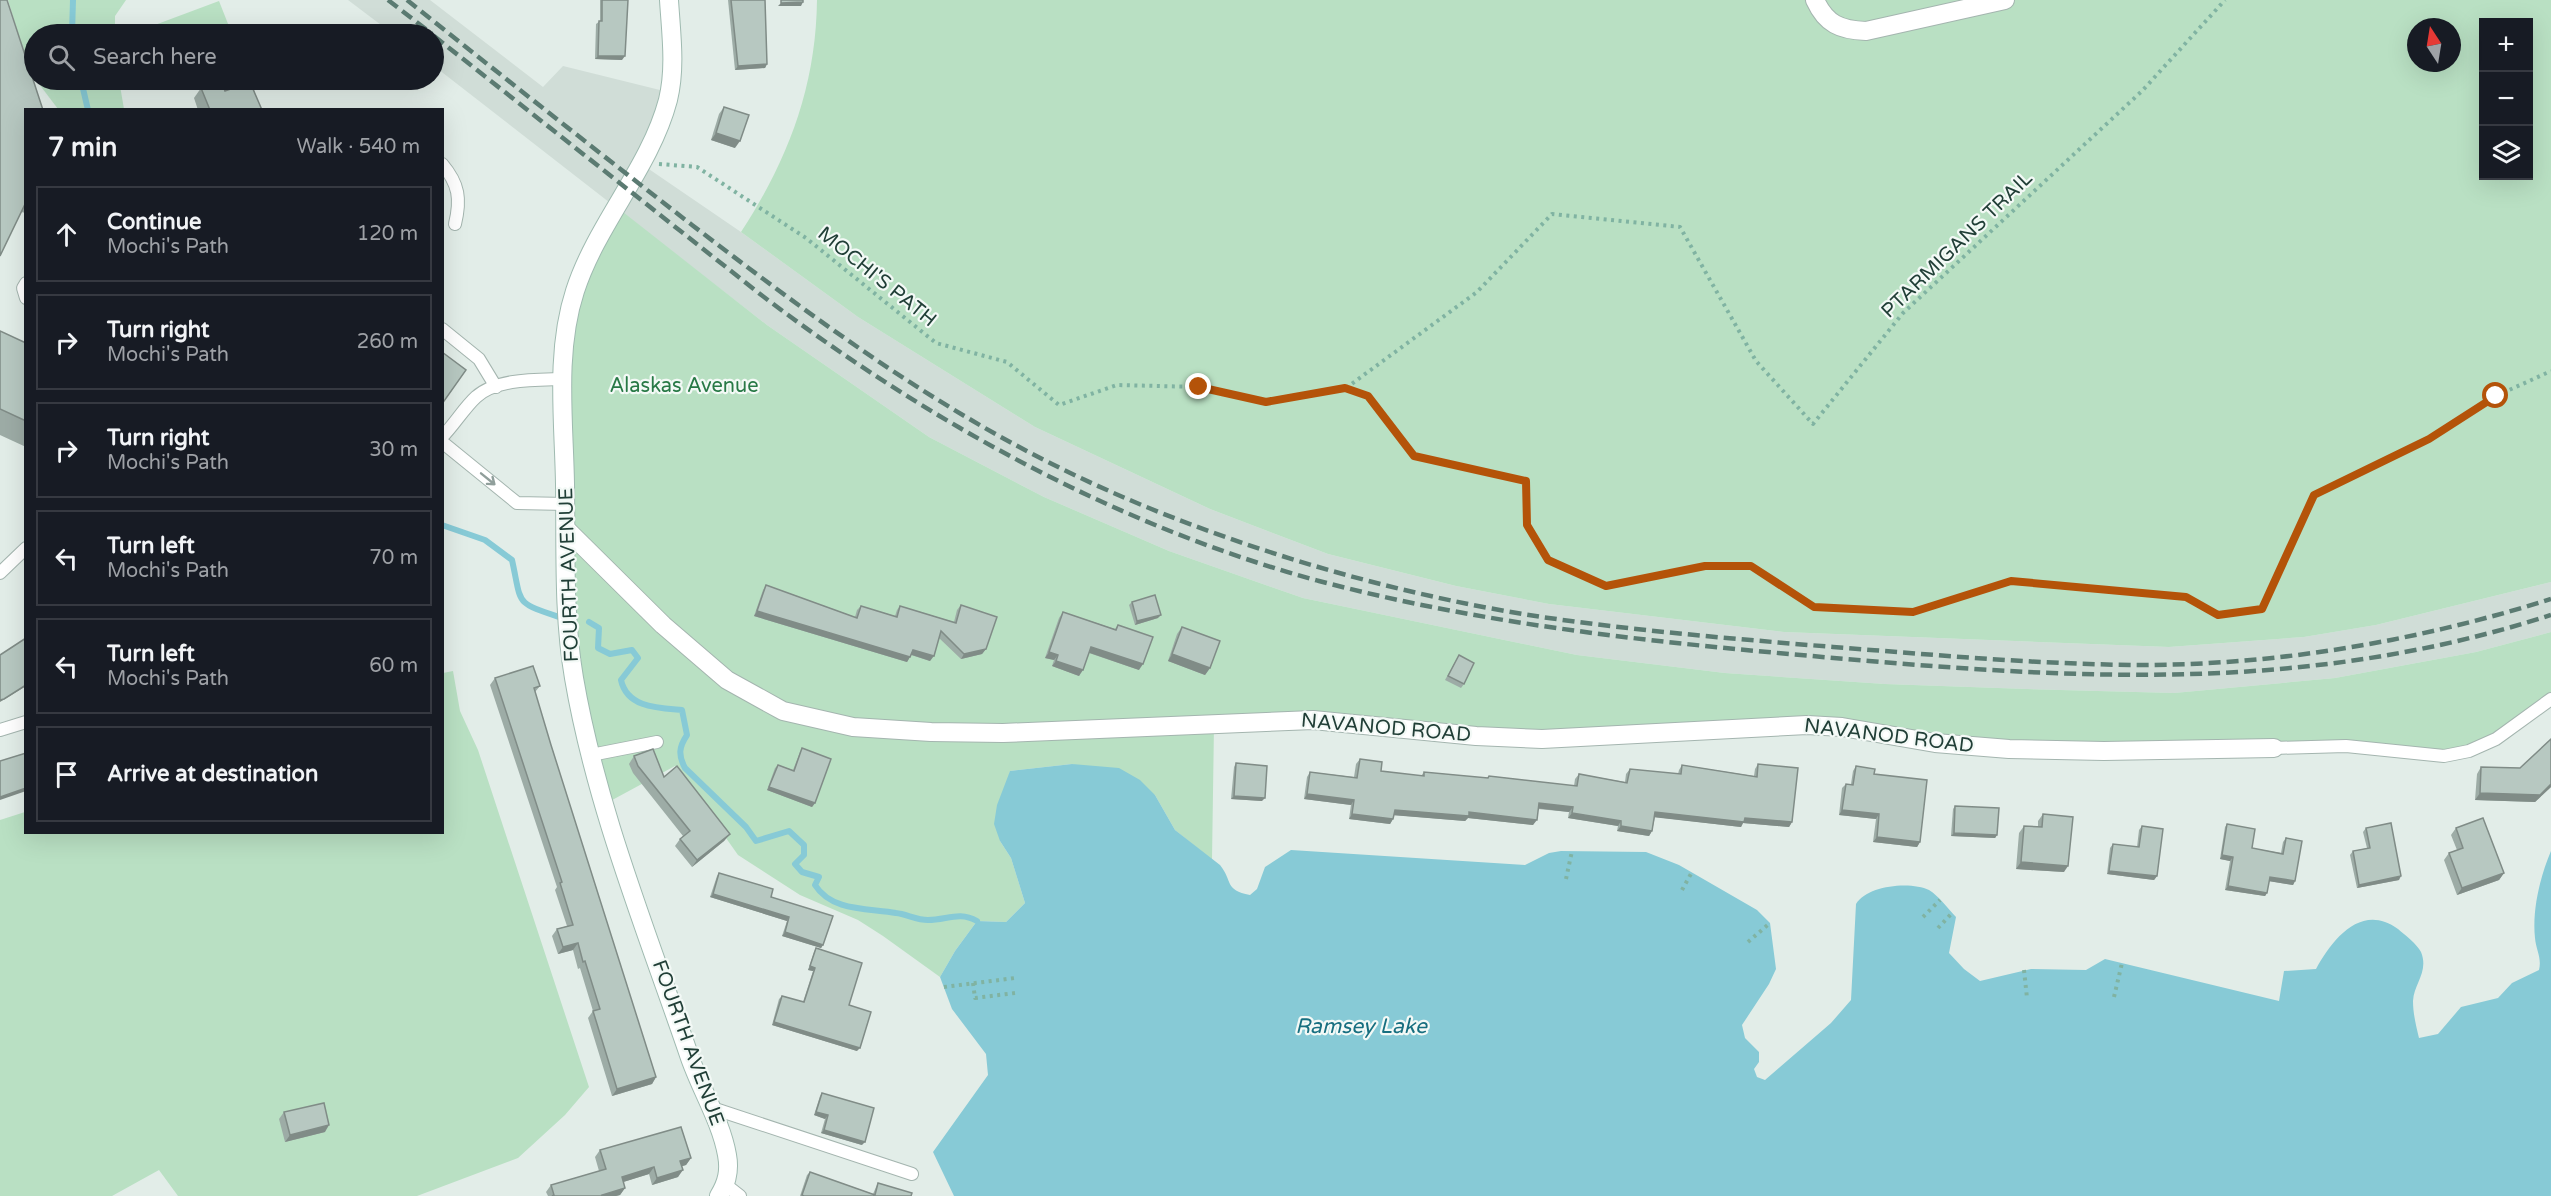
<!DOCTYPE html>
<html lang="en">
<head>
<meta charset="utf-8">
<style>
	:root { --surface:#171b24; --page:#242831; --text:#f1f3f6; --muted:#9ea1a6; --line:#363941 }
	body { margin:0; font-family:"Varela Round",sans-serif; background:var(--page); color:var(--text) }
	.controls { position:absolute; right:18px; top:18px; display:grid; overflow:hidden; border-radius:0px; box-shadow:0 6px 24px #0002 }
	.controls button { width:54px; height:54px; display:grid; place-items:center; padding:0; border:0; border-bottom:2px solid var(--line); background:var(--surface); color:var(--text); font:30px sans-serif }
	.compass { position:absolute; left:2407px; top:18px; width:54px; height:54px; border-radius:50%; background:var(--surface); box-shadow:0 6px 24px #0002; rotate:348deg }
	.stop { position:absolute; width:18px; height:18px; margin:-14px; border:4px solid #b45309; border-radius:50%; background:#fff }
	.stop.end { background:#b45309; border-color:#fff; box-shadow:0 2px 6px #0008 }
	.list { margin:0; padding:0; list-style:none }
	h2 { display:flex; justify-content:space-between; align-items:center; height:78px; margin:0; padding:0 24px; font-size:26px }
	h2 small { font-size:20px; font-weight:400; color:var(--muted) }
	.list li { display:grid; grid-template-columns:39px 1fr auto; gap:18px; align-items:center; box-sizing:border-box; height:96px; margin:0 12px 12px; padding:0 12px; border:2px solid var(--line); border-radius:0px }
	.list b { display:block; font-size:22px; white-space:nowrap }
	.list p { margin:0; font-size:20px; white-space:nowrap; color:var(--muted) }
	.list em { font-size:20px; font-style:normal; color:var(--muted) }
	.icon { flex:none; width:33px; height:33px; fill:none; stroke:currentColor; stroke-width:2; stroke-linecap:round; stroke-linejoin:round }
	.map { position:relative; flex:none; width:2551px; height:1196px; overflow:hidden }
	.search { position:absolute; background:var(--surface); box-shadow:0 6px 24px #0002; left:24px; top:24px; width:420px; height:66px; display:flex; align-items:center; gap:15px; box-sizing:border-box; padding:0 21px; border-radius:33px; color:var(--muted); font-size:22px }
	.panel { position:absolute; background:var(--surface); box-shadow:0 6px 24px #0002; left:24px; top:108px; width:420px; height:726px; border-radius:0px }
	.map>svg:first-child { display:block }
	.built { fill:#d0ddd7 }
	.green { fill:#b9e0c3; fill-rule:evenodd }
	.water { fill:#87cad6 }
	.lines { fill:none; stroke-linecap:round; stroke-linejoin:round }
	.stream { stroke:#87cad6; stroke-width:6 }
	.lane-casing { stroke:#a4b5af; stroke-width:14 }
	.street-casing { stroke:#a4b5af; stroke-width:20 }
	.secondary-casing { stroke:#9fbab0; stroke-width:20 }
	.path { stroke:#80b3a2; stroke-width:4; stroke-dasharray:3 4.5; stroke-linecap:butt }
	.lane { stroke:#fff; stroke-width:12 }
	.street { stroke:#fff; stroke-width:18 }
	.secondary { stroke:#fff; stroke-width:18 }
	.rail { stroke:#5b7b72; stroke-width:4.5; stroke-dasharray:12 6; stroke-linecap:butt }
	.wall { fill:#9daca6 }
	.shaded-wall { fill:#808c87 }
	.building { fill:#b7c8c1; stroke:#808c87; stroke-width:1.5 }
	.oneway { stroke:#909f9b }
	.route { stroke:#b45309; stroke-width:8 }
	.labels { text-anchor:middle; dominant-baseline:central; stroke-width:4.5; stroke-linejoin:round; paint-order:stroke }
	.street-label { font-size:20px; fill:#213f37; stroke:#f3f9f6 }
	.park-label { font-size:20px; fill:#287946; stroke:#f3f9f6 }
	.water-label { font-size:21px; font-style:italic; fill:#176f80; stroke:#f3f9f6 }
</style>
</head>
<body>
<div class="map">
<svg width="2551" height="1196" viewBox="0 0 2551 1196">
	<rect width="100%" height="100%" fill="#e2ede8"/>
	<path class="built" d="M348,0H430L543,87L563,66L668,92L640,163L741,232L858,317L1035,427L1210,509L1328,554L1456,586L1549,604L1784,632L2169,647L2304,637L2376,625L2551,582V632L2476,652L2335,678L2174,693L2027,689L1885,684L1725,673L1577,655L1303,598L1169,551L1044,497L929,437L767,325L434,66V34H393Z"/>
	<g class="green">
		<path d="M8,0H126L115,16V34H34V77L29,70Z"/>
		<path d="M817,0H2551V582L2376,625L2304,637L2169,647L1784,632L1549,604L1456,586L1328,554L1210,509L1035,427L858,317L741,232C788,160 816,87 817,0ZM2484,22H2528V176H2484ZM2416,27H2452V63H2416Z"/>
		<path d="M219,1L232,34H146L144,29Z"/>
		<path d="M36,80H119L124,109H58Z"/>
		<path d="M614,205L767,325L929,437L1044,497L1169,551L1303,598L1577,655L1725,673L1885,684L2027,689L2174,693L2335,678L2476,652L2551,632V701L2469,752H2104L1841,728L1640,735L1214,725L1212,860L1175,830L1155,795L1072,764L1010,771L1000,841L1011,858L1025,903L1006,922L977,921L955,951L940,977L883,936L858,920L800,895L738,855L675,766L603,805L575,690L563,344Z"/>
		<path d="M453,671L460,711L478,750L589,1087L565,1115L518,1158L417,1196H178L159,1170L112,1196H0V820L25,812L26,832H442L443,673Z"/>
	</g>
	<path class="water" d="M1072,764L1119,768L1140,780L1155,795L1175,830L1220,865C1233,881 1224,890 1250,895L1257,889L1265,867L1291,850L1525,865L1549,853L1561,851L1646,852L1679,865L1757,910L1770,923L1776,969L1769,984L1742,1025L1745,1038L1759,1052V1062L1754,1069L1757,1077L1765,1080L1831,1023L1851,1000L1856,904C1867,885 1911,881 1929,890C1939,896 1948,909 1956,917L1949,953L1964,969L1980,981L2031,969L2086,970L2105,959L2279,1001L2284,971L2316,969C2332,940 2361,902 2398,929C2405,935 2417,944 2421,952C2429,972 2414,983 2413,1001C2413,1013 2416,1026 2419,1038L2438,1034L2461,1007L2498,998L2512,983L2539,970C2542,958 2536,950 2535,938C2532,910 2540,877 2551,851V1196H954L933,1152L988,1075L986,1054L952,1009L940,977L955,951L977,921L1006,922L1025,903L1011,858L1000,841L994,824L997,805L1010,771Z"/>
	<g class="lines">
		<g class="stream">
			<path d="M72,34L73,0"/>
			<path d="M81,80L88,110"/>
			<path d="M442,525L485,540L512,560C522,605 514,602 559,617"/>
			<path d="M589,622L599,628L598,648L610,654L632,650L638,658L621,680C627,708 659,708 682,710L687,735C679,747 678,755 685,768L746,827L756,841L789,831L804,845V855L795,864L802,872L819,877L815,885C832,912 869,908 896,913C906,914 917,920 928,920C947,920 959,911 977,921"/>
		</g>
		<defs>
			<g id="lane">
				<path d="M442,164C459,184 461,199 455,224"/>
				<path d="M26,283L23,288L26,298"/>
				<path d="M442,329L479,359L496,387"/>
				<path d="M442,437C454,425 464,408 476,397C497,378 538,380 564,379"/>
				<path d="M442,442L517,503L566,504"/>
				<path d="M0,573L26,548"/>
				<path d="M0,730L26,722"/>
				<path d="M2274,748L2346,746L2444,756L2469,751L2496,739L2551,699"/>
				<path d="M591,755L657,742"/>
				<path d="M709,1107L912,1174"/>
				<path d="M726,1185L740,1196"/>
			</g>
			<g id="street">
				<path d="M1815,0C1826,24 1840,30 1866,31L2005,0"/>
				<path d="M566,529L663,625L727,680L783,711L853,727L931,732L1003,733L1313,720L1476,736L1542,739L1807,725L1842,727L1935,743L2009,749L2104,751L2274,748"/>
			</g>
			<path id="secondary" d="M669,0C671,33 676,67 668,100C650,168 597,223 575,291C555,352 564,421 565,484C566,549 563,614 574,678C596,807 647,932 689,1055C700,1088 721,1121 727,1155C730,1171 727,1183 719,1196"/>
		</defs>
		<use href="#lane" class="lane-casing"/>
		<use href="#street" class="street-casing"/>
		<use href="#secondary" class="secondary-casing"/>
		<g class="path">
			<path d="M659,164L697,167L806,238L936,343L1007,362L1059,405L1117,385L1199,387L1266,402L1345,388L1368,396L1414,456L1526,481L1527,525L1548,560L1606,586L1705,566H1751L1814,607L1913,612L2011,581L2186,597L2218,615L2262,609L2315,495L2429,439L2496,396L2551,371"/>
			<path d="M1346,388L1477,292L1552,214L1680,227L1756,361L1813,424L1903,313L2142,91L2225,0"/>
			<path d="M1566,879L1572,851"/>
			<path d="M1682,890L1692,872"/>
			<path d="M1923,917L1940,900"/>
			<path d="M1938,928L1952,913"/>
			<path d="M1748,942L1770,923"/>
			<path d="M2024,970L2027,998"/>
			<path d="M973,983L975,998L1015,993"/>
			<path d="M944,987L1015,978"/>
			<path d="M2114,997L2122,963"/>
		</g>
		<use href="#lane" class="lane"/>
		<use href="#street" class="street"/>
		<use href="#secondary" class="secondary"/>
		<g class="rail">
			<path d="M388,0L432,34"/>
			<path d="M407,0C502,76 597,151 692,225C807,313 922,399 1052,464C1197,537 1382,593 1542,617C1638,631 1736,639 1833,647C1938,655 2043,665 2148,665C2285,664 2421,640 2551,599"/>
			<path d="M434,36L760,294C927,421 1116,526 1319,581C1500,629 1684,645 1869,661C2106,681 2322,689 2551,615"/>
		</g>
	</g>
	<g class="wall">
		<path d="M600,0H628L622,60L595,59L596,24L600,21Z"/>
		<path d="M728,0H765L767,64L765,68L735,70Z"/>
		<path d="M201,88L225,91L262,110H198L194,98Z"/>
		<path d="M724,107L735,148L711,140L719,114Z"/>
		<path d="M26,110V213L21,212Z"/>
		<path d="M0,331L26,343V447L0,435Z"/>
		<path d="M766,585L855,617L857,610L861,606L895,616L897,610L900,606L954,622L957,610L961,605L986,649L982,654L961,659L939,638L930,661L911,655L907,662L754,616L763,590Z"/>
		<path d="M1132,602L1158,618L1135,625L1129,605Z"/>
		<path d="M1063,612L1115,629L1118,625L1139,670L1089,653L1079,676L1052,666L1054,660L1045,658L1059,618Z"/>
		<path d="M1182,627L1210,668L1205,675L1168,661L1177,634Z"/>
		<path d="M1459,655L1464,684L1461,688L1445,680Z"/>
		<path d="M495,678L540,686L535,692L551,745L656,1077L652,1084L612,1096L588,1018L593,1011L580,968L578,969L573,950L558,954L552,936L557,929L567,926L555,890L557,887L490,685Z"/>
		<path d="M2551,739V787L2535,802L2475,800L2477,774L2481,767L2520,768Z"/>
		<path d="M802,748L815,803L812,807L767,790L775,768L778,765L793,770L800,752Z"/>
		<path d="M634,756L664,777L730,834L724,841L692,867L675,846L680,839L683,836L633,773L629,764Z"/>
		<path d="M1360,759L1381,771L1421,776L1424,772L1487,778L1489,776L1574,786L1575,779L1579,774L1625,782L1626,774L1630,769L1678,774L1679,770L1682,765L1754,776L1755,769L1758,764L1792,822L1789,827L1743,823L1741,827L1655,817L1652,831L1649,836L1617,831L1618,826L1568,818L1569,812L1538,809L1533,825L1468,818L1465,821L1394,815L1393,819L1390,824L1349,819L1351,805L1304,799L1307,777L1310,772L1354,777L1356,764Z"/>
		<path d="M1236,763L1262,801L1231,799L1234,767Z"/>
		<path d="M1856,766L1874,774L1920,842L1917,847L1873,842L1876,819L1839,815L1842,788L1846,784H1851L1853,771Z"/>
		<path d="M1955,806L1997,835L1995,838L1951,836L1953,809Z"/>
		<path d="M2043,814L2064,872L2016,869L2019,833L2024,826L2038,827V821Z"/>
		<path d="M2227,824L2252,848L2281,853L2283,842L2286,838L2295,881L2293,885L2269,881L2267,893L2265,896L2225,890L2230,861L2220,859L2225,827Z"/>
		<path d="M2142,826L2157,876L2154,880L2107,874L2110,848L2113,844L2137,847L2139,830Z"/>
		<path d="M2366,828L2399,880L2357,888L2350,855L2353,851L2367,848L2363,832Z"/>
		<path d="M2456,828L2504,873L2499,880L2457,895L2444,860L2449,853L2457,850L2451,835Z"/>
		<path d="M719,873L771,897L823,945L821,948L782,936L787,921L710,897L717,876Z"/>
		<path d="M816,948L849,1005L857,1051L772,1025L779,999L782,996L803,1002L813,971L808,970L814,952Z"/>
		<path d="M822,1093L862,1145L821,1133L825,1119L814,1115L820,1096Z"/>
		<path d="M284,1112L325,1132L285,1142L279,1119Z"/>
		<path d="M600,1150L691,1158L686,1165L682,1166L678,1177L652,1185L649,1174L623,1182L625,1188L620,1195L616,1196H548L546,1192L551,1185L599,1171L595,1157Z"/>
		<path d="M810,1172L873,1194L876,1187L878,1183L911,1196H800L807,1175Z"/>
	</g>
	<g class="shaded-wall">
		<path d="M803,2L801,6H778L781,3Z"/>
		<path d="M598,56H625L622,60L595,59Z"/>
		<path d="M767,64L765,68L735,70L738,66Z"/>
		<path d="M716,133L740,141L735,148L711,140Z"/>
		<path d="M757,611L910,657L907,662L754,616Z"/>
		<path d="M1161,615L1158,618L1135,625L1137,621Z"/>
		<path d="M1091,647L1143,664L1139,670L1087,652Z"/>
		<path d="M986,649L982,654L961,659L964,654Z"/>
		<path d="M913,650L934,656L930,661L909,654Z"/>
		<path d="M1049,652L1058,655L1054,660L1045,658Z"/>
		<path d="M1172,654L1210,668L1205,675L1168,661Z"/>
		<path d="M1056,661L1083,670L1079,676L1052,666Z"/>
		<path d="M26,685V686L0,702V700Z"/>
		<path d="M2551,784V787L2535,802L2475,800L2480,793Z"/>
		<path d="M769,787L815,803L812,807L767,790Z"/>
		<path d="M26,788V791L0,800V797Z"/>
		<path d="M1307,794L1354,800L1351,805L1304,799Z"/>
		<path d="M1234,796L1265,798L1262,801L1231,799Z"/>
		<path d="M1539,803L1573,807L1569,812L1535,808Z"/>
		<path d="M1395,810L1469,812L1537,820L1533,825L1468,818L1465,821L1391,815Z"/>
		<path d="M1842,810L1879,814L1876,819L1839,815Z"/>
		<path d="M1655,812L1745,818L1792,822L1789,827L1743,823L1741,827L1652,817Z"/>
		<path d="M1572,813L1621,821L1618,826L1568,818Z"/>
		<path d="M1352,814L1393,819L1390,824L1349,819Z"/>
		<path d="M1621,826L1652,831L1649,836L1617,831Z"/>
		<path d="M1954,833L1997,835L1995,838L1951,836Z"/>
		<path d="M730,834L724,841L692,867L697,860Z"/>
		<path d="M1877,837L1920,842L1917,847L1873,842Z"/>
		<path d="M2222,855L2233,857L2230,861L2220,859Z"/>
		<path d="M2021,862L2068,866L2064,872L2016,869Z"/>
		<path d="M2109,871L2157,876L2154,880L2107,874Z"/>
		<path d="M2504,873L2499,880L2457,895L2462,888Z"/>
		<path d="M2401,876L2399,880L2357,888L2359,885Z"/>
		<path d="M2270,877L2295,881L2293,885L2268,881Z"/>
		<path d="M2228,886L2267,893L2265,896L2225,890Z"/>
		<path d="M713,894L789,917L787,921L710,897Z"/>
		<path d="M785,932L823,945L821,948L782,936Z"/>
		<path d="M578,943L573,950L558,954L563,947Z"/>
		<path d="M810,966L815,968L813,971L808,970Z"/>
		<path d="M774,1022L860,1048L857,1051L772,1025Z"/>
		<path d="M656,1077L652,1084L612,1096L617,1089Z"/>
		<path d="M816,1112L828,1115L825,1119L814,1115Z"/>
		<path d="M329,1125L325,1132L285,1142L290,1135Z"/>
		<path d="M824,1130L865,1142L862,1145L821,1133Z"/>
		<path d="M691,1158L686,1165L676,1168L680,1161Z"/>
		<path d="M654,1167L649,1174L617,1184L622,1177Z"/>
		<path d="M683,1170L678,1177L652,1185L657,1178Z"/>
		<path d="M625,1188L620,1195L616,1196H601L602,1195Z"/>
	</g>
	<g class="building">
		<path d="M0,0H7L43,110H26V202L0,256Z"/>
		<path d="M602,0H628L625,56H598L599,21H602Z"/>
		<path d="M731,0H765L767,64L738,66Z"/>
		<path d="M781,0H803V2L781,3Z"/>
		<path d="M221,80L225,91L250,82L262,110H210L201,88Z"/>
		<path d="M724,107L749,115L740,141L716,133Z"/>
		<path d="M0,331L26,343V421L0,409Z"/>
		<path d="M442,352L466,370L442,404Z"/>
		<path d="M766,585L857,618L861,606L897,617L900,606L956,623L961,605L997,617L986,649L964,654L941,631L934,656L913,650L910,657L757,611Z"/>
		<path d="M1155,595L1161,615L1137,621L1132,602Z"/>
		<path d="M1063,612L1116,630L1118,625L1153,637L1143,664L1091,647L1083,670L1056,661L1058,655L1049,652Z"/>
		<path d="M1182,627L1220,641L1210,668L1172,654Z"/>
		<path d="M26,638V685L4,699L0,700V655Z"/>
		<path d="M1459,655L1474,663L1464,684L1448,676Z"/>
		<path d="M533,666L540,686L534,688L551,745L656,1077L617,1089L593,1011L600,1009L585,961L583,962L578,943L563,947L557,929L573,925L560,883L562,882L495,678Z"/>
		<path d="M2551,739V784L2540,795L2480,793L2481,767L2520,768Z"/>
		<path d="M802,748L831,759L815,803L769,787L778,765L794,771Z"/>
		<path d="M653,749L664,777L677,766L730,834L697,860L680,839L690,831L638,766L634,756Z"/>
		<path d="M26,753V788L0,797V761Z"/>
		<path d="M1360,759L1382,762L1381,771L1424,776V772L1488,778L1489,776L1577,786L1579,774L1627,783L1630,769L1681,774L1682,765L1757,777L1758,764L1798,768L1792,822L1745,818L1744,822L1655,812L1652,831L1621,826V821L1572,813L1573,807L1539,803L1537,820L1469,812V816L1395,810L1393,819L1352,814L1354,800L1307,794L1310,772L1357,778Z"/>
		<path d="M1236,763L1267,766L1265,798L1234,796Z"/>
		<path d="M1856,766L1875,769L1874,774L1927,780L1920,842L1877,837L1879,814L1842,810L1846,784L1853,785Z"/>
		<path d="M1955,806L1999,808L1997,835L1954,833Z"/>
		<path d="M2043,814L2073,817L2068,866L2021,862L2024,826L2042,827Z"/>
		<path d="M2483,818L2504,873L2462,888L2449,853L2463,848L2456,828Z"/>
		<path d="M2391,823L2401,876L2359,885L2353,851L2370,848L2366,828Z"/>
		<path d="M2227,824L2255,829L2252,848L2283,854L2286,838L2302,841L2295,881L2270,877L2267,893L2228,886L2233,857L2222,855Z"/>
		<path d="M2142,826L2163,829L2157,876L2109,871L2113,844L2139,847Z"/>
		<path d="M719,873L773,889L771,897L833,916L823,945L785,932L789,917L713,894Z"/>
		<path d="M816,948L862,963L849,1005L871,1012L860,1048L774,1022L782,996L804,1002L815,968L810,966Z"/>
		<path d="M822,1093L874,1108L865,1142L824,1130L828,1115L816,1112Z"/>
		<path d="M324,1103L329,1125L290,1135L284,1112Z"/>
		<path d="M681,1127L691,1158L680,1161L683,1170L657,1178L654,1167L622,1177L625,1188L602,1195L603,1196H552L554,1195L551,1185L606,1169L600,1150Z"/>
		<path d="M810,1172L875,1195L878,1183L912,1193L911,1196H804L802,1195Z"/>
	</g>
	<defs><path id="oneway-shaft" d="M-6 0H5M1.5-3L5.5 0L1.5 3" fill="none" stroke-width="1.6" stroke-linecap="round" stroke-linejoin="round" transform="scale(1.5)"/></defs>
	<use class="oneway" href="#oneway-shaft" transform="translate(488 479) rotate(39)"/>
	<g class="lines">
		<path class="route" d="M1199,387L1266,402L1345,388L1368,396L1414,456L1526,481L1527,525L1548,560L1606,586L1705,566H1751L1814,607L1913,612L2011,581L2186,597L2218,615L2262,609L2314,495L2429,439L2496,396"/>
	</g>
	<g class="labels">
		<g class="street-label">
			<text transform="translate(1957 245) rotate(-44)">PTARMIGANS TRAIL</text>
			<text transform="translate(877 277) rotate(39)">MOCHI'S PATH</text>
			<text transform="translate(569 575) rotate(-92)">FOURTH AVENUE</text>
			<text transform="translate(1386 728) rotate(5)">NAVANOD ROAD</text>
			<text transform="translate(1889 736) rotate(7)">NAVANOD ROAD</text>
			<text transform="translate(688 1043) rotate(70)">FOURTH AVENUE</text>
		</g>
		<g class="park-label">
			<text x="684" y="386">Alaskas Avenue</text>
		</g>
		<g class="water-label">
			<text x="1361" y="1026">Ramsey Lake</text>
		</g>
	</g>
</svg>
<div class="controls">
<button>+</button>
<button>−</button>
<button><svg class="icon" aria-label="layers" viewBox="0 0 24 24"><path d="M12 4l9 5-9 5-9-5zM3 14l9 5 9-5"/></svg></button>
</div>
<svg class="compass" viewBox="-18 -18 36 36"><path d="M0-13l5 13h-10z" fill="#e53935"/><path d="M0 13l5-13h-10z" fill="#9ea1a6"/></svg>
<div class="stop" style="left:2496px;top:396px"></div>
<div class="stop end" style="left:1199px;top:387px"></div>
<div class="search"><svg class="icon" aria-label="search" viewBox="0 0 24 24"><circle cx="10" cy="10" r="6"/><path d="M15 15l6 6"/></svg>Search here</div>
<section class="panel">
<h2>7 min<small>Walk · 540 m</small></h2>
<ul class="list">
<li><svg class="icon" aria-label="ahead" viewBox="0 0 24 24"><path d="M12 20V5M6 11l6-6 6 6"/></svg><div><b>Continue</b><p>Mochi's Path</p></div><em>120 m</em></li>
<li><svg class="icon" aria-label="right" viewBox="0 0 24 24"><path d="M7 20v-9h11M14 6l5 5-5 5"/></svg><div><b>Turn right</b><p>Mochi's Path</p></div><em>260 m</em></li>
<li><svg class="icon" aria-label="right" viewBox="0 0 24 24"><path d="M7 20v-9h11M14 6l5 5-5 5"/></svg><div><b>Turn right</b><p>Mochi's Path</p></div><em>30 m</em></li>
<li><svg class="icon" aria-label="left" viewBox="0 0 24 24"><path d="M17 20v-9H6M10 6l-5 5 5 5"/></svg><div><b>Turn left</b><p>Mochi's Path</p></div><em>70 m</em></li>
<li><svg class="icon" aria-label="left" viewBox="0 0 24 24"><path d="M17 20v-9H6M10 6l-5 5 5 5"/></svg><div><b>Turn left</b><p>Mochi's Path</p></div><em>60 m</em></li>
<li><svg class="icon" aria-label="arrive" viewBox="0 0 24 24"><path d="M6 21V4h12l-3 4 3 4H6"/></svg><div><b>Arrive at destination</b></div></li>
</ul>
</section>
</div>
</body>
</html>
